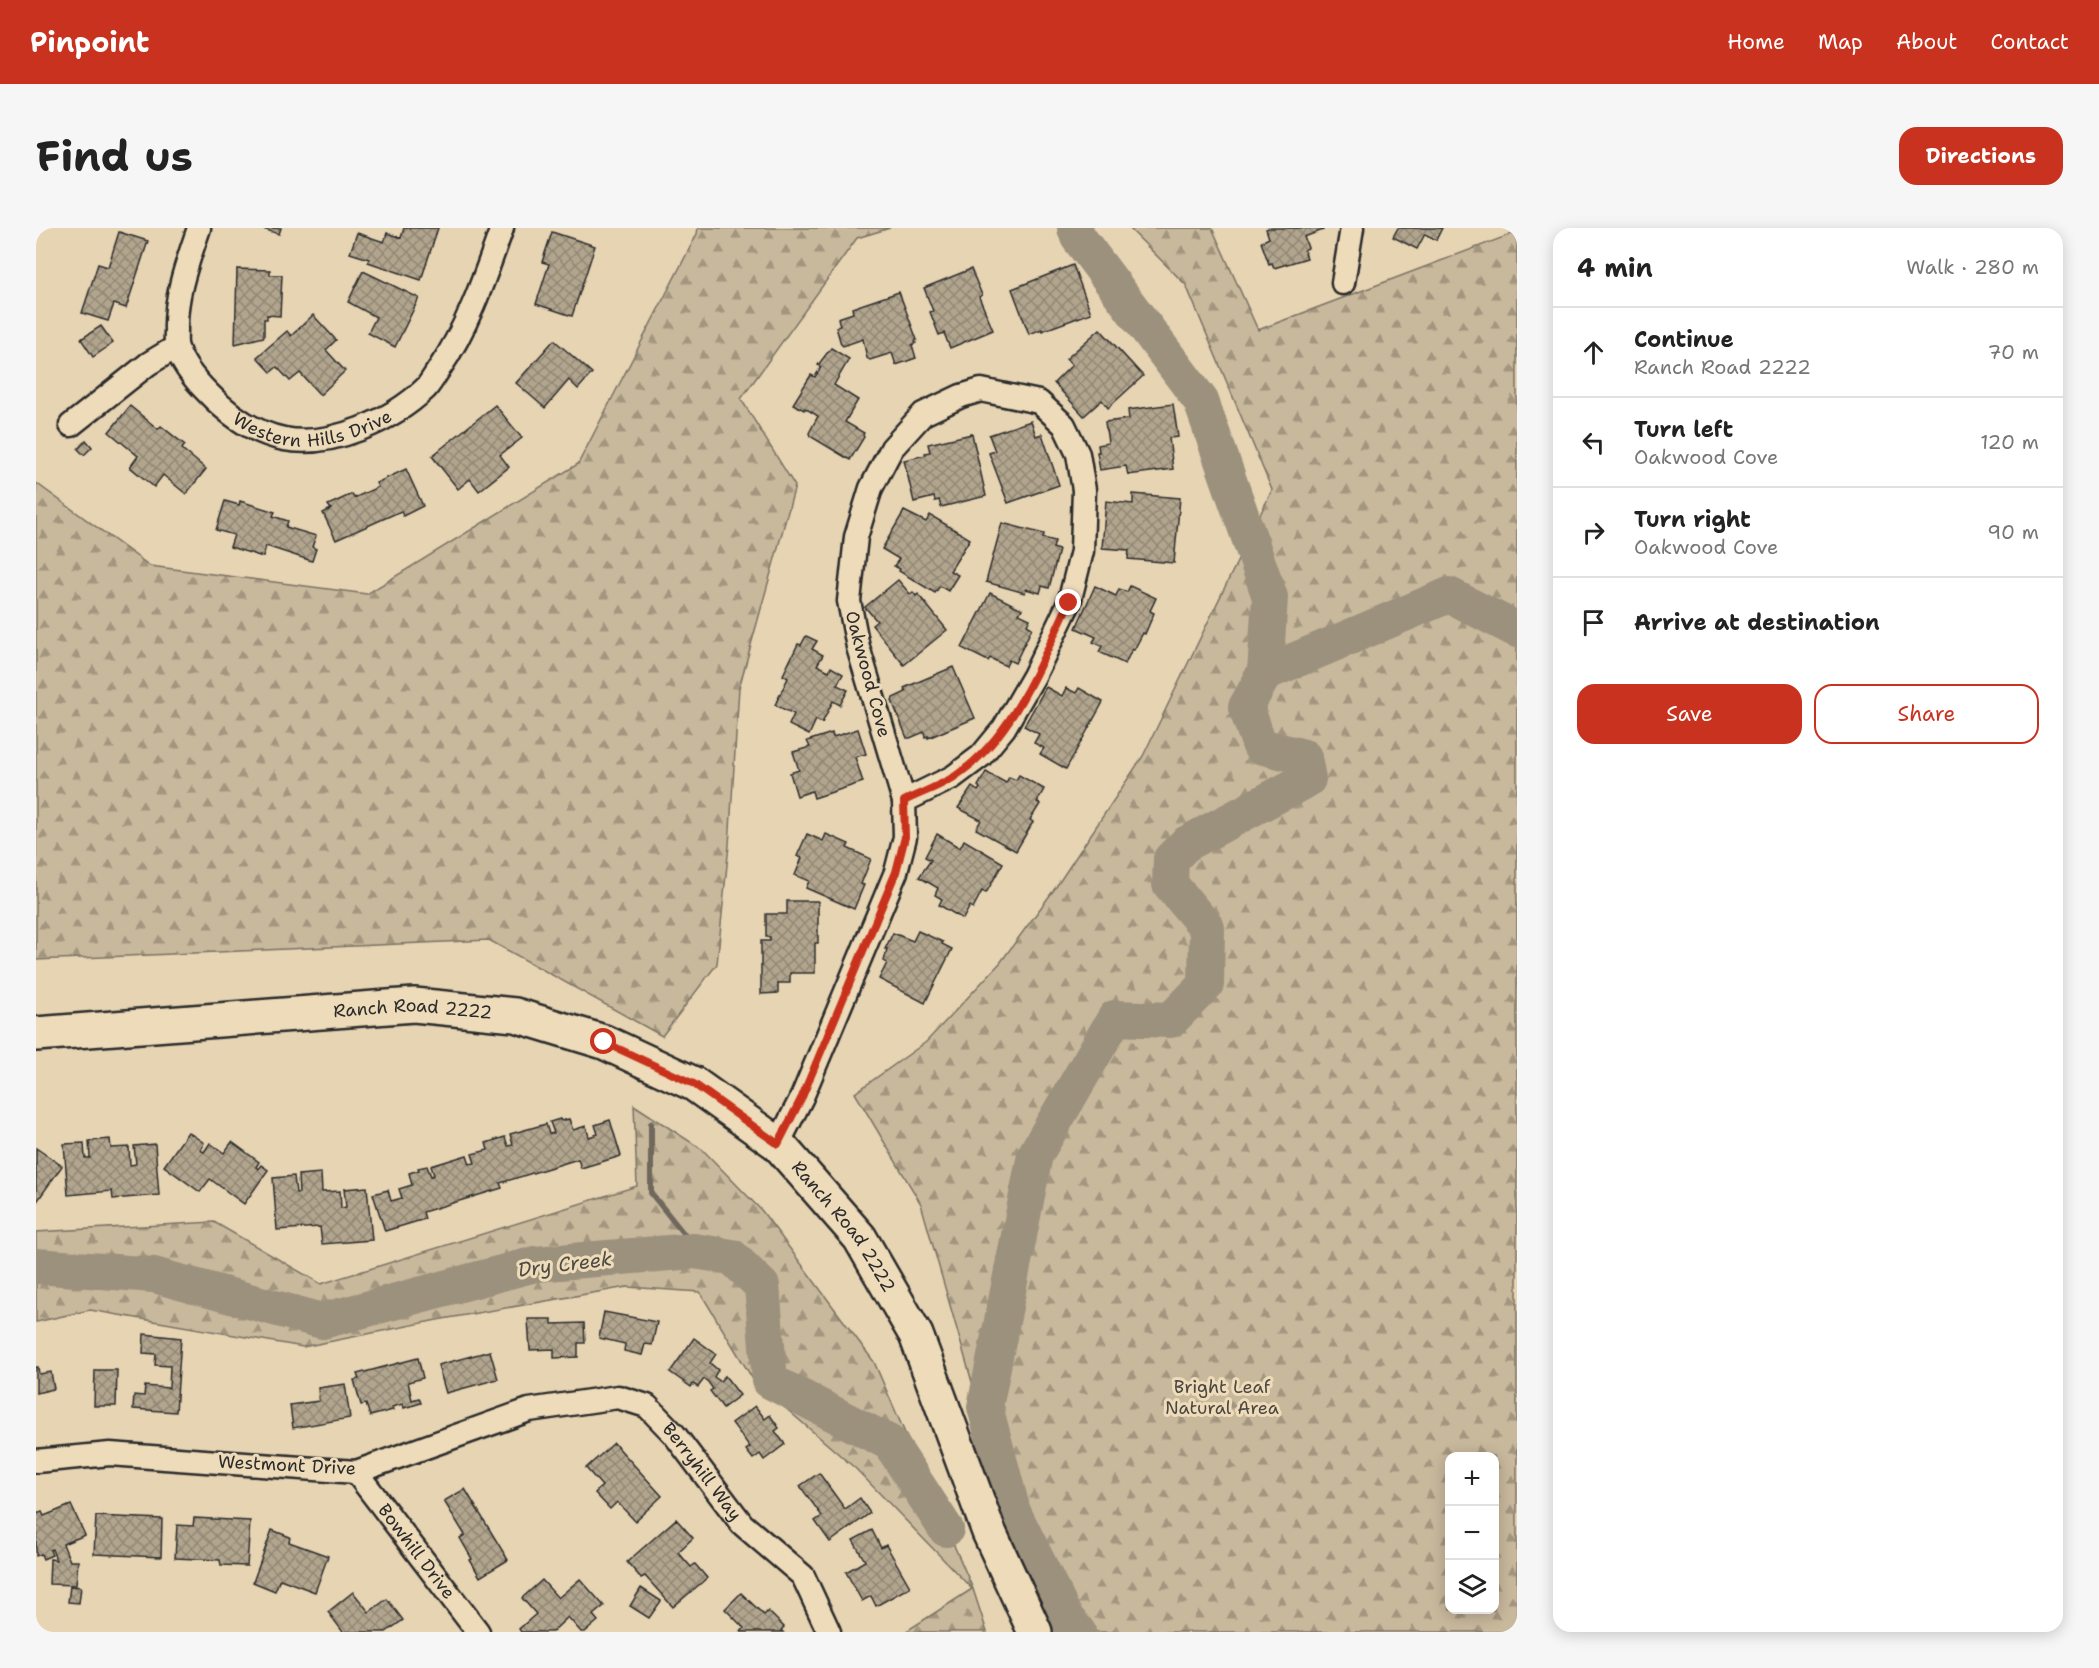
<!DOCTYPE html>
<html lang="en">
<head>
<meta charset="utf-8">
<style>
	:root { --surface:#fff; --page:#f6f6f6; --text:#222; --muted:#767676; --line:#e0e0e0; --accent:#c8321e }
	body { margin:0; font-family:"Shantell Sans",sans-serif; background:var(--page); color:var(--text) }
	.controls { position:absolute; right:18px; bottom:18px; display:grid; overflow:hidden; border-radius:12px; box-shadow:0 3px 15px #0003 }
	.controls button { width:54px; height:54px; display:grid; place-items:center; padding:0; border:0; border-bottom:2px solid var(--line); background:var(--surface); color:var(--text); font:30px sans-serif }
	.stop { position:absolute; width:18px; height:18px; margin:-14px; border:4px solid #c8321e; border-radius:50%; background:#fff }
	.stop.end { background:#c8321e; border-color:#fff; box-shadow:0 2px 6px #0008 }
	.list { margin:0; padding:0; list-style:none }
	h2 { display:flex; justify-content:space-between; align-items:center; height:78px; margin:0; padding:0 24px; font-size:26px }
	h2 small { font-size:20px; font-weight:400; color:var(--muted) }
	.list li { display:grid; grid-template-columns:39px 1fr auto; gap:18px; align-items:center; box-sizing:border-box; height:90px; padding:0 24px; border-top:2px solid var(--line) }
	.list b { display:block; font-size:22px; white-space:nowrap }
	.list p { margin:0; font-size:20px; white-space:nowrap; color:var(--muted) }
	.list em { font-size:20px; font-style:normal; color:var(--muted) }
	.actions { display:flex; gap:12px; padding:18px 24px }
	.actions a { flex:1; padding:14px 0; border:2px solid var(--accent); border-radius:18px; text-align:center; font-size:21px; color:var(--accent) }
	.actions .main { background:var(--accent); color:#fff }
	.icon { flex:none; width:33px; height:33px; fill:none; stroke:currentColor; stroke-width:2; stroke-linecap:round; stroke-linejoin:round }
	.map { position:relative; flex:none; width:1481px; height:1404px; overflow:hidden; border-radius:18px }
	header { display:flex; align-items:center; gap:36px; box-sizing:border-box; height:84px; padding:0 30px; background:var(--accent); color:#fff }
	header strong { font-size:28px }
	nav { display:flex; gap:33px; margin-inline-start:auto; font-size:21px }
	.intro { display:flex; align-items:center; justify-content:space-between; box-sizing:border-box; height:144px; padding:0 36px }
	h1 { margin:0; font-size:42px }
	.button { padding:15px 27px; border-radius:18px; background:var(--accent); color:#fff; font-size:21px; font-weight:700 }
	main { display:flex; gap:36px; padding:0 36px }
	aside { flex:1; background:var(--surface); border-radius:18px; box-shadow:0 3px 15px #0003 }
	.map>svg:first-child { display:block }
	.forest { fill:url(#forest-firs); stroke:#7a7264; stroke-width:1.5; fill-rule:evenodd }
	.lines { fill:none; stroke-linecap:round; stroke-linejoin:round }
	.stream { stroke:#6f685c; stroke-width:6 }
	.river { stroke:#9c917d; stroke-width:36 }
	.building { fill:url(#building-cross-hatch); stroke:#2b2b2b; stroke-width:1.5 }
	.minor-casing { stroke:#2b2b2b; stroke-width:27 }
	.primary-casing { stroke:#2b2b2b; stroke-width:38 }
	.minor { stroke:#eedbb9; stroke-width:22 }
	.primary { stroke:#eedbb9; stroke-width:33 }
	.route { stroke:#c8321e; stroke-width:8 }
	.labels { text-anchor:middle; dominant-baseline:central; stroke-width:6; stroke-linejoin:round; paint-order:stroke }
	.street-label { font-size:18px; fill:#2b2b2b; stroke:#eedbb9 }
	.park-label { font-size:18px; fill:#4a4742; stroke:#eedbb9 }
	.water-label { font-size:20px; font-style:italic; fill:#4d4a44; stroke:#eedbb9 }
</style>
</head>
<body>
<header>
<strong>Pinpoint</strong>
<nav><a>Home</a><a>Map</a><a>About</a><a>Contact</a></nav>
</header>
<div class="intro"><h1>Find us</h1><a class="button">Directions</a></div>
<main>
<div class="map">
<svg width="1481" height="1404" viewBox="0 0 1481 1404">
	<defs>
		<pattern id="forest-firs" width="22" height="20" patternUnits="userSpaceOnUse" patternTransform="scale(1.5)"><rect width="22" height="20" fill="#c8b89c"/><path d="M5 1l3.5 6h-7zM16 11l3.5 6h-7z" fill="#a3967f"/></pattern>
		<pattern id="building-cross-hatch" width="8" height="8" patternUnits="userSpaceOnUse" patternTransform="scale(1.5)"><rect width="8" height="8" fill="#b2a58e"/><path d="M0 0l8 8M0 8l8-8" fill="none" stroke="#918774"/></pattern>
	</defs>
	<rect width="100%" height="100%" fill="#e6d4b3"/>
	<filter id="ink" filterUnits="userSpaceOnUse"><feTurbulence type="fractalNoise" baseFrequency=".0167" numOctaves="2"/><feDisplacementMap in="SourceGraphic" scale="12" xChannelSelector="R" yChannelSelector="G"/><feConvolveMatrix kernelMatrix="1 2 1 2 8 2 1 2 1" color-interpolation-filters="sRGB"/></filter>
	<g filter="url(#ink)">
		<g class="forest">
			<path d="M662,0H854L821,10L705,171L759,258L703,460L693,617L681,736L626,808L453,712L0,732V255L114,338L331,366L542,236L661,6Z"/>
			<path d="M1093,0H1176L1222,102L1481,4V1404H1039L996,1326L936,1154L885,976L819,865L890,814L964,735L1020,659L1107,528L1236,262L1150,57ZM1414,1228H1458V1382H1414Z"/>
			<path d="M598,877L667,922L726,983L838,1134L937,1361L951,1404H869L936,1361L820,1241L718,1153L664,1064L591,1059L401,1092L267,1119L54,1082L0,1094V1004L178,994L285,1056L601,958Z"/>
		</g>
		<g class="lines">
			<path class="stream" d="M615,896V965L655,1015L658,1023"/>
			<g class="river">
				<path d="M1039,0L1042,9L1165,173L1234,369L1229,445L1210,479L1224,518L1268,529L1272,551L1150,616L1135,631L1134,656L1171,700L1170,756L1135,792L1079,790L999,927L949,1179L977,1284L1029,1389L1042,1404"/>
				<path d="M1229,445L1413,367L1481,402"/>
				<path d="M0,1038L118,1047L286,1093L499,1036L658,1023L696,1029L726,1058L734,1153L854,1215L910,1301"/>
			</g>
		</g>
		<g class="building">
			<path d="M224,0H245L243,6Z"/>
			<path d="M368,0H402L385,52L332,34L333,31L314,25L321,5L348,14L351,5L365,10Z"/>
			<path d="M1233,0H1286L1287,2L1268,9L1272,20L1268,22L1271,30L1238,40L1236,35L1233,36L1225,14L1233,10L1230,1Z"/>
			<path d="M1362,0H1406L1400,12L1389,6L1381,21L1357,9Z"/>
			<path d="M83,4L112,13L90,80L78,76L72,93L46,85L62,36L72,39Z"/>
			<path d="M516,4L559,18L536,88L500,76L513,36L506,34Z"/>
			<path d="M1037,37L1055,85L1006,103V101L993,106L976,61Z"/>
			<path d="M201,41L234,42V47H246L244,88L231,87V91H228V109L199,116Z"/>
			<path d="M935,41L946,67L943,69L957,102L914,120L908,105L903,107L894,84L897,83L888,60Z"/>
			<path d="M327,43L383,70L359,119L332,105L340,89L312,74Z"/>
			<path d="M863,64L881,112L879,113L880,115L876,117L880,130L860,137L856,125L834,132L831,130L827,111L807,118L805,116L800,99L804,98L802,90L817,85L816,80Z"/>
			<path d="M277,87L300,112L290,122L309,143L284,167L264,145L254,153L241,139L235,144L221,129L251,103L255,108Z"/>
			<path d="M65,98L77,115L57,129L45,111Z"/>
			<path d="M1064,101L1107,148L1072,180L1066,172L1048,188L1018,155L1036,137L1030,131Z"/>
			<path d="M518,112L556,145L542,161L533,152L509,180L480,155Z"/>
			<path d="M795,120L813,131L798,157L822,172L809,194L828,205L827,207L828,209L814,232L774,208L773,205L782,188L769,180L768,182L757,176L775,147L779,149L785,139L782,137Z"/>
			<path d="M1137,176L1142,209L1133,210L1137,241L1092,247L1090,238L1064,242L1061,224H1063L1062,217L1072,215L1069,194L1093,191L1092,182Z"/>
			<path d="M459,177L486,210L464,227L473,239L443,263L434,251L422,261L396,228Z"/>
			<path d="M94,178L122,201L125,198L149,217L146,221L170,241L150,266L127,247L118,259L94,239L102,228L73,204Z"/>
			<path d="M995,193L1000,208L1006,206L1023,257L972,275L953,225L959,223L953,207Z"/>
			<path d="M936,206L950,268L905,279L903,272L899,273L898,269L878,274L868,232L890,227L889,225L894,224L892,216Z"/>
			<path d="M50,212L56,219L48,227L42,221Z"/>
			<path d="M370,241L387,278L367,288L365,283L300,312L287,285L295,281L292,277L316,266L318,270L342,259L340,255Z"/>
			<path d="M1097,266L1144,270L1138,335L1092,331L1093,322L1066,320L1070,273L1097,276Z"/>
			<path d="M189,273L203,277L204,273L239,284L237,288L252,293L250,299L280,308L276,319L280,321L276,333L230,318L227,329L194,319L198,307L180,302Z"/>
			<path d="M868,283L890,294L894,287L934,311L914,343L922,347L912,363L904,358L899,365L863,343L864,341L858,338L863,331L846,321Z"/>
			<path d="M966,295L1008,306L1007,310L1019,313L1017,320L1023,322L1013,360L1006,358L1004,365L990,361L989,365L950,354Z"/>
			<path d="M862,352L874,366L877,364L880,368L882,366L911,402L868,437L836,397L841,393L829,379Z"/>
			<path d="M1059,358L1080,368L1083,361L1091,364L1094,358L1120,370L1114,383L1118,385L1109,406L1107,405L1098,422L1096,421L1089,436L1063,424L1066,418L1057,414L1060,409L1040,400Z"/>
			<path d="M954,365L986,381L983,386L994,391L991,397L996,400L979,435L973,432L970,438L954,430L952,433L926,420Z"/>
			<path d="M770,408L781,413L776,421L787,427L781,437L793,443L795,439L807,446L801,457L812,462L804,477L797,473L786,495L780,492L773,507L753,497L758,486L739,477L752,450L747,447L762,416L765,417Z"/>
			<path d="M917,439L939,490L892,510V508L889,509L888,504L874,510H871L856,473L857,470L870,464L868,460Z"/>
			<path d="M1010,459L1026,468L1030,460L1040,465L1043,460L1067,474L1030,541L1004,526L1008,520L998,515L1003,506L988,498Z"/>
			<path d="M822,501L830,526L819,529L827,554L778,570L776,563L761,568L754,545L763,542L757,524L774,519L771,513L796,505L797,509Z"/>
			<path d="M950,544L970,555L973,549L980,552L983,547L1008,561L1001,574L1004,576L994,592L997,594L980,623L940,601L945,592L922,580L936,559L942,563L944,560L942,558Z"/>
			<path d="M771,606L787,613L790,606L813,616L811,620L835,631L825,656L828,657L818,681L770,660L773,653L759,647L766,630L761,628Z"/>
			<path d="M901,606L924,620L928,612L967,635L950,665L946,663L937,680L934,678L927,691L903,677L906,671L899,667L902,660L883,649L895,632L889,629Z"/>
			<path d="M751,673H782V715H779V745H754V755H742V765L725,766V713H734V709H730V686H751Z"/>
			<path d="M882,703L907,714L906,716L916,721L889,775L843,751L851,735L848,733L851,721H849L857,705L877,713Z"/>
			<path d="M524,891L525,893L533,891L537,902L550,898L553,909L562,906L559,897L574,892L585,928L545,940L542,931L464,955L466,960L387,984L389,991L349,1003L337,966L352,962L355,973L366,970L363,961L376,957L373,945L383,942L382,940L391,938L395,948L398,947L395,938L431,927L434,936L439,935L436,926L452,922L450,915L469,909L472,918L477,917L474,906L510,896L513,906L518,905L514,894Z"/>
			<path d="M152,904L168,915L164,922L168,924L174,915L188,925L196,914L223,934L220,939L222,941L225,937L232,942L208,976L174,951L164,964L128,938Z"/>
			<path d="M74,911L75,920L93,919L94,937L100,936L98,918L119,916L123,967L77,971L76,963L32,967L28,916L48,915L49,930H54L53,913Z"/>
			<path d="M0,920L26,938L0,975Z"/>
			<path d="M285,945L286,964L304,963L305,980L310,979L308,961L331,959L336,1012L286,1016L284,999L241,1002L237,950L258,948L260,965H263L262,947Z"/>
			<path d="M568,1084L621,1094L616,1117L609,1116L606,1127L588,1123L589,1116L563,1110Z"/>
			<path d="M492,1091H516V1096L548,1095L549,1115H542V1129L518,1130V1121L494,1122Z"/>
			<path d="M108,1106L145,1110L140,1184L97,1181L98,1167L108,1168L109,1158L133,1160L134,1138L119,1137L120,1126L107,1125Z"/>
			<path d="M658,1110L680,1126L674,1135L682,1142L678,1149L684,1153L689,1148L704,1167L687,1180L674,1163L677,1161L672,1154L668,1151L662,1159L657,1156L655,1159L634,1144Z"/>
			<path d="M454,1123L462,1151L410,1165L402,1137Z"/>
			<path d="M382,1130L387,1150L372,1154L376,1172L383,1170L385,1175L368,1180L367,1176L356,1179L357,1182L334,1188L330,1176L325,1177L318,1152L323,1151L321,1146Z"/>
			<path d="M0,1139H2L3,1146L15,1144L18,1161L0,1165Z"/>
			<path d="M59,1142H81L80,1178H58Z"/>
			<path d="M309,1156L314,1190L257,1200L254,1177L283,1173L282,1160Z"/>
			<path d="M719,1178L729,1191L734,1187L743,1200L739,1203L749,1216L728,1232L724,1226L717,1231L710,1222L714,1219L696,1195Z"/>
			<path d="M578,1215L626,1268L599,1293L581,1274L574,1281L559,1265L566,1258L550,1240Z"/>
			<path d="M783,1245L809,1281L824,1270L834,1285L794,1314L779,1293L786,1288L764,1258Z"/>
			<path d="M429,1261L472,1332L444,1349L434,1332L436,1331L424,1310L429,1307L408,1273Z"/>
			<path d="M35,1277L49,1307L27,1316L34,1333H42L40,1357L13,1356L14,1331L20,1332L16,1321L14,1322L16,1327L7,1331L5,1326L0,1328V1286L6,1284L8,1288Z"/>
			<path d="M60,1288L126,1291L125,1329L58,1326Z"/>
			<path d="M158,1290L214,1293L211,1338L185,1337L184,1332L139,1330L141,1297L157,1298Z"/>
			<path d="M640,1291L657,1310L642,1324L655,1339L659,1336L671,1350L637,1379L609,1348L605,1350L591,1334Z"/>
			<path d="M236,1302L254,1309L253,1314L292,1328L279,1364L244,1351L239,1363L217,1354Z"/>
			<path d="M836,1302L845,1320L850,1317L874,1359L840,1378L835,1368L826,1373L810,1344L829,1333L817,1312Z"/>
			<path d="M544,1351L568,1378L557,1387L562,1393L549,1404H545L532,1389L516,1404H485L483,1401L500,1386L486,1370L506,1352L522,1370Z"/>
			<path d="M34,1358L45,1359L43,1375L32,1374Z"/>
			<path d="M605,1360L625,1373L613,1390L594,1378Z"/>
			<path d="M317,1364L333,1384L351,1371L367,1392L350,1404H307L292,1384Z"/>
			<path d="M705,1365L728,1387L732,1383L748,1399L745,1402L747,1404H705L708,1400L689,1381Z"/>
		</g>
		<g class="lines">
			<defs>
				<g id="minor">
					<path id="s1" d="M163,0C152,33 139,66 140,102C140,107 139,115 141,120C146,136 160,153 172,165C192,186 218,205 248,211C295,220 357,192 390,160C395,154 399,147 403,141C432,99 449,48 466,0"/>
					<path d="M1307,55L1316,0"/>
					<path d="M945,162L1003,174L1028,197L1042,226L1048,262L1046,323L1033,375L998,448L968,500L945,528L917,549L868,573L822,419L813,373L820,309L835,260L856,220L887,186L925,168Z"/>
					<path d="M35,197L112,136L140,119"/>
					<path d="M742,916L766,869L860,644L869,609L868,573"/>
					<path id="s2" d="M0,1233L74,1226L320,1244L493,1182L582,1169L611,1178L638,1206L706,1296L767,1348L793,1404"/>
					<path id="s3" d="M320,1244L442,1404"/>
				</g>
				<g id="primary">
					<path id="s4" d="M0,806L378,777L479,787L568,814L658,856L742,916L824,1010L880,1107L953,1304L999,1404"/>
				</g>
			</defs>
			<use href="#minor" class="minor-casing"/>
			<use href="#primary" class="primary-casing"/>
			<use href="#minor" class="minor"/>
			<use href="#primary" class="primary"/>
		</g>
	</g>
	<g class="lines" filter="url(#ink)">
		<path class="route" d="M568,814L658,856L742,916L766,869L860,644L869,609L868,573C884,565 902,559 918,549C977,510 1004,436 1033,375"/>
	</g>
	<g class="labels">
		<g class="street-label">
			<text stroke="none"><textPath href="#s1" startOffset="297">Western Hills Drive</textPath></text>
			<text transform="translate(832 446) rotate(75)">Oakwood Cove</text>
			<text stroke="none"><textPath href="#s4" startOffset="378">Ranch Road 2222</textPath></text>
			<text stroke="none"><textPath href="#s4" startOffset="882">Ranch Road 2222</textPath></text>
			<text transform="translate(251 1237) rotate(3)">Westmont Drive</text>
			<text stroke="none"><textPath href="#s2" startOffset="711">Berryhill Way</textPath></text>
			<text stroke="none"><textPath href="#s3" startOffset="100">Bowhill Drive</textPath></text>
		</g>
		<g class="park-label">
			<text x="1186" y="1159">Bright Leaf<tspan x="1186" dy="21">Natural Area</tspan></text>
		</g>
		<g class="water-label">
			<text transform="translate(529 1036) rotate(-7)">Dry Creek</text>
		</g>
	</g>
</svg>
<div class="controls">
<button>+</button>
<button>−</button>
<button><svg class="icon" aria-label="layers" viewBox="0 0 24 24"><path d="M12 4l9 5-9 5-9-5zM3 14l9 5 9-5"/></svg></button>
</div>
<div class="stop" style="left:568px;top:814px"></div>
<div class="stop end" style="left:1033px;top:375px"></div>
</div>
<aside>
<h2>4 min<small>Walk · 280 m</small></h2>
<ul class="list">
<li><svg class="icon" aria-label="ahead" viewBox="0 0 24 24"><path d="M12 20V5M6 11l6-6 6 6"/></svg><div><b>Continue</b><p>Ranch Road 2222</p></div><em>70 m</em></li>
<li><svg class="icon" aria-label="left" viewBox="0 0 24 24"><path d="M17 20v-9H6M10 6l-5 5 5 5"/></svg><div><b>Turn left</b><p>Oakwood Cove</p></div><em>120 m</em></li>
<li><svg class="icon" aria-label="right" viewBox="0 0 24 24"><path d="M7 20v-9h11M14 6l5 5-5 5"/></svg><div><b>Turn right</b><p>Oakwood Cove</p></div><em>90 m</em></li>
<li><svg class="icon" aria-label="arrive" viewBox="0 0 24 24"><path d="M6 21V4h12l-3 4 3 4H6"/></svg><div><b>Arrive at destination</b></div></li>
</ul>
<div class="actions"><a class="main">Save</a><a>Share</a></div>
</aside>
</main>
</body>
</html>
